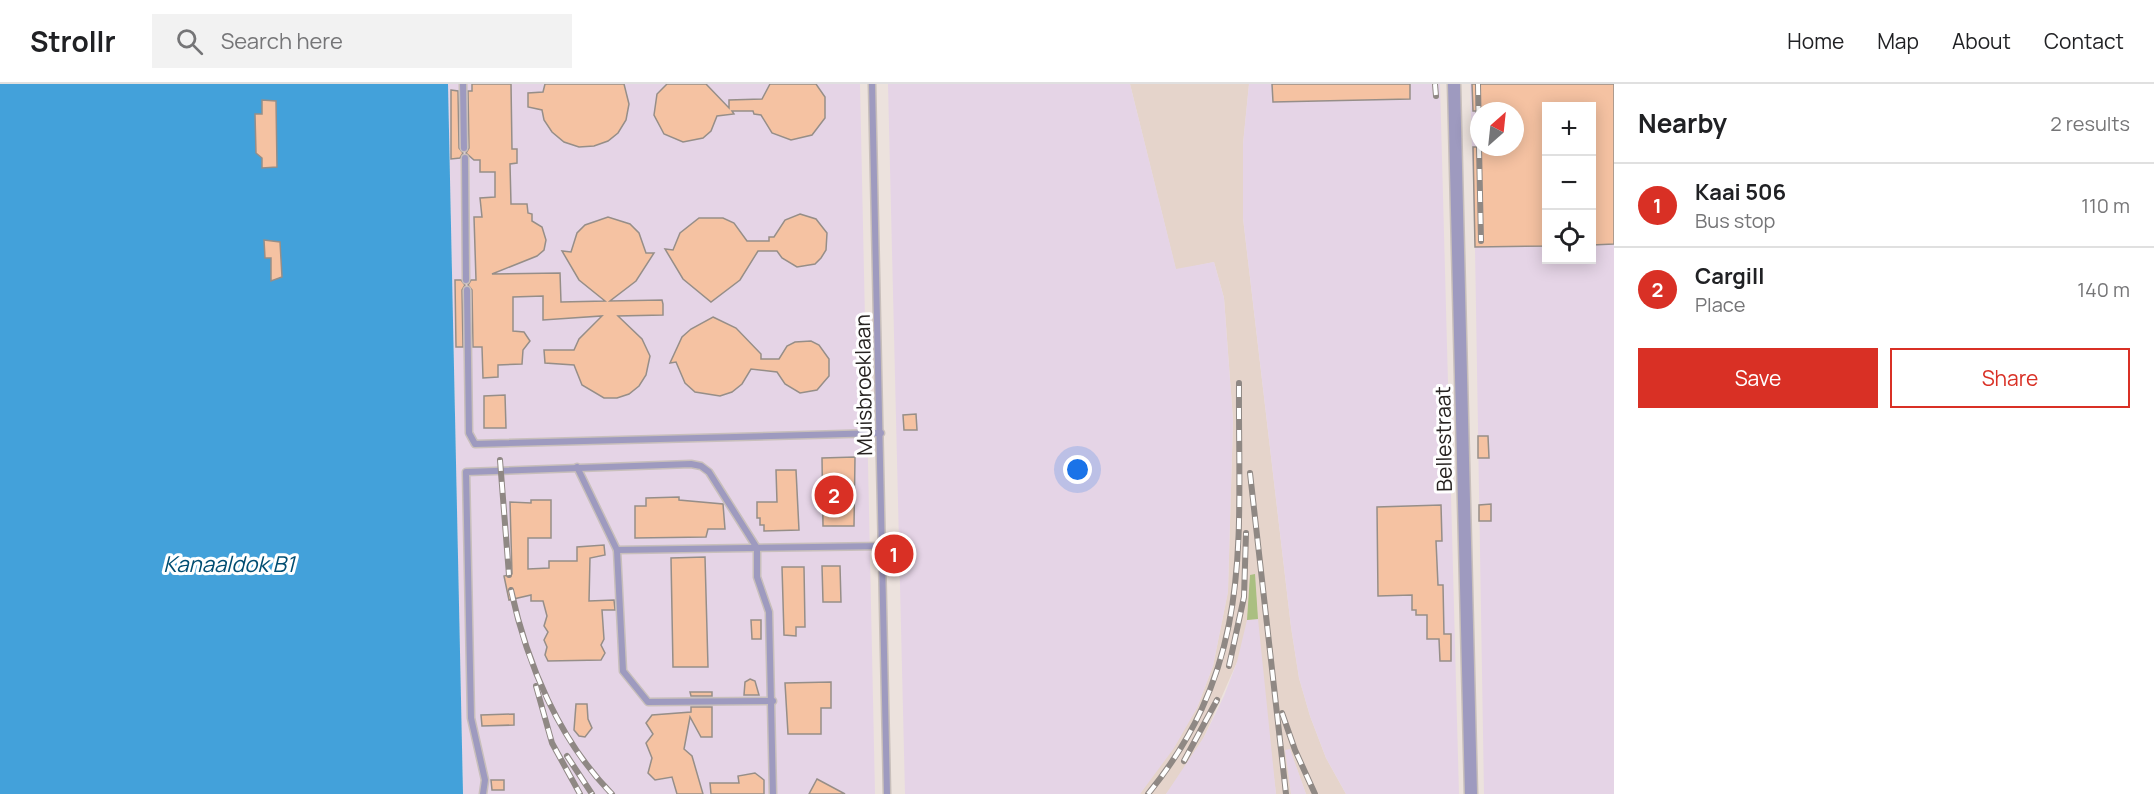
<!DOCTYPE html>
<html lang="en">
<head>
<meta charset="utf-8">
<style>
	:root { --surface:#fff; --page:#f2f2f2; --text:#202124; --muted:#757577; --line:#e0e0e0; --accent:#d93025 }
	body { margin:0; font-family:Manrope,sans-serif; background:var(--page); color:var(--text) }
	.controls { position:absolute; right:18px; top:18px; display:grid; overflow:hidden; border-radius:0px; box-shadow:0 3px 15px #0003 }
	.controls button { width:54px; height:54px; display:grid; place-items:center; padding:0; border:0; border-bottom:2px solid var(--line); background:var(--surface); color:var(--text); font:30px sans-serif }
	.compass { position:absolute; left:1470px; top:18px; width:54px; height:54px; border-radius:50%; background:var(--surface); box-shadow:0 3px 15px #0003; rotate:27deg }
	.you { position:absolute; left:1078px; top:386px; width:21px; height:21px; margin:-15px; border:4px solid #fff; border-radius:50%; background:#1a73e8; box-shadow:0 0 0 9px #1a73e833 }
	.badge { display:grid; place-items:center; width:39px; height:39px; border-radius:50%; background:var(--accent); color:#fff; font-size:20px; font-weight:700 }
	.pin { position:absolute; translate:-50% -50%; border:3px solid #fff; box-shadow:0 2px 6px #0006 }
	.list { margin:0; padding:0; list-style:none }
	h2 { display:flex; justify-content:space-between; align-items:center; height:78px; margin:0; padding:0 24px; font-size:26px }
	h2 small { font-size:20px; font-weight:400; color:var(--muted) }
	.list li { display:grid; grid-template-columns:39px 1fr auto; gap:18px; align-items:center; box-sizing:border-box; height:84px; padding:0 24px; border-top:2px solid var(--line) }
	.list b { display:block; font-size:22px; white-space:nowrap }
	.list p { margin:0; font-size:20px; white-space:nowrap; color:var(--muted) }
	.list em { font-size:20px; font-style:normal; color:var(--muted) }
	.actions { display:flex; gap:12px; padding:18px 24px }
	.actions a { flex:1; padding:14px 0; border:2px solid var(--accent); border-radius:0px; text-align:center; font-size:21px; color:var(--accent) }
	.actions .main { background:var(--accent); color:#fff }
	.icon { flex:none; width:33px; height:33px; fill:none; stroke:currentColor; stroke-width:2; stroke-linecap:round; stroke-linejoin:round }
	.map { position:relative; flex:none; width:1614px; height:710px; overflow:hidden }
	header { display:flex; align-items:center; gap:36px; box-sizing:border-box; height:84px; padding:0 30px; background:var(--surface); border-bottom:2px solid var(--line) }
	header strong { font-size:28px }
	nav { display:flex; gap:33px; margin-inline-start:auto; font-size:21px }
	.search { width:420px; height:54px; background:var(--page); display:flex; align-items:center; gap:15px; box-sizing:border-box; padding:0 21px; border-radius:0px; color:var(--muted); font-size:22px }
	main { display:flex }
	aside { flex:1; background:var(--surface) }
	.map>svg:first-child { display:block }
	.built { fill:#e5d4cb }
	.industrial { fill:#e5d4e6; fill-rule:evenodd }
	.green { fill:#aabf81 }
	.water { fill:#43a1da }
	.building { fill:#f5c2a2; stroke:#968e88; stroke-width:1.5 }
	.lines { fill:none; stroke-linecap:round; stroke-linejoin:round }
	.service-casing { stroke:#c8bfbb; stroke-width:9 }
	.minor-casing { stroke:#c8bfbb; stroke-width:15 }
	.service { stroke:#9e9abf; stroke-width:6 }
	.minor { stroke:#9e9abf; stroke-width:12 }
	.rail-casing { stroke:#8f8884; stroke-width:6 }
	.rail { stroke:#fff; stroke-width:4; stroke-dasharray:11; stroke-linecap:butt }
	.labels { text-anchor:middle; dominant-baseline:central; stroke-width:6; stroke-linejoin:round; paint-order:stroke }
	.street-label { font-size:21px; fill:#262220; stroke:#fff }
	.water-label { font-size:22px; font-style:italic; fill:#004d72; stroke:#fff }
</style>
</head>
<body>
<header>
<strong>Strollr</strong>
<div class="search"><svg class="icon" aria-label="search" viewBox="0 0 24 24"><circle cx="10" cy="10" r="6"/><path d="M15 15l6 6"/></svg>Search here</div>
<nav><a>Home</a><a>Map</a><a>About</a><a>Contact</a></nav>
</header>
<main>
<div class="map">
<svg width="1614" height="710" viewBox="0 0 1614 710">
	<rect width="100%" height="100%" fill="#ece2dd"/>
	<path class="built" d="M1130,0H1249L1243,60V134L1291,543L1299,594L1310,632L1326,674L1346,710H1306L1290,666H1286L1291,710H1276L1271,670L1237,578L1204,653L1179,693L1166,710H1140L1197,624L1213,582L1228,507L1233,336L1224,214L1214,178L1176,186Z"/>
	<g class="industrial">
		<path d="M448,0H860L875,710H463Z"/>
		<path d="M888,0H1130L1176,185L1214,178L1224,214L1233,336L1228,508L1213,582L1197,624L1174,664L1140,710H905Z"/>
		<path d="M1249,0H1440L1459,710H1346L1326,674L1310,632L1299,594L1291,543L1243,134V60Z"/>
		<path d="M1470,0H1614V710H1484L1475,163ZM1546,22H1592V176H1546ZM1479,27H1515V63H1479Z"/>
		<path d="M1258,535L1276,710H1166L1204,653L1224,612L1237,578L1247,536Z"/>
		<path d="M1290,665L1300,693L1306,710H1291L1285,666Z"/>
	</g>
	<path class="green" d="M1255,490L1258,535L1247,536L1250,491Z"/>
	<path class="water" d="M0,0H448L463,710H0Z"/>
	<g class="building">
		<path d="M472,0H511L512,65H517V79L510,80L511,120H527L528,129L532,130V137L542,143L546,156L544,166L537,172L492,190L560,189L561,218L605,217L579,196L562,167L571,168L577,149L585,141L608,133L630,140L639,149L646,169H654L636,197L610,217L662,216L663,220V231L618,232L642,255L650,272L646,291L639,302L629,310L617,314H604L582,301L574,281L545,279L544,266H574L579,255L602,232L543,236V212L513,213V247L524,248L530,257L523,266L522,280L498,281V293L483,294L482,263H473L472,206L468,201L471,196H476L474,133H482L480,114L495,113V88H480V76H474L466,69L469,64L468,7H472Z"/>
		<path d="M545,0H624L629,20L626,36L618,49L608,57L594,62L579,63L564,58L552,48L544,36L542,26L528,23V9L543,8Z"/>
		<path d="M667,0H706L729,24V16L762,15L770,0H816L825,13V34L812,51L791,56L772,49L761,31L754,30L753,27H732L734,30L717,32L711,47L703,54L683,58L664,50L654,31L657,10Z"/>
		<path d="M1272,0H1410V15L1273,18Z"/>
		<path d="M1472,0H1614V160L1592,161V22H1546V162L1475,163L1473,63H1515V27H1473Z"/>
		<path d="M451,6L458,7L459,64L463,69L460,74L451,75Z"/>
		<path d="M262,16L276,17L277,83L262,84V74L256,69L255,30H262Z"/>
		<path d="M800,130L816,135L827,149L826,166L821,174L815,180L797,183L782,174L777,167H758L740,196L711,218L683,195L665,165L673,166L680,149L699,134H723L734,139L747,157H769V153H774L785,136Z"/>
		<path d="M264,156L280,158L282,193L271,197V174H265Z"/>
		<path d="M455,196H461L465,201L462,206L463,263H456Z"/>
		<path d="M713,233L736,244L761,270V275H779L787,262L795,258L811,257L819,261L829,275V292L817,306L800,309L785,300L777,288L751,285L742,300L732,308L720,312L695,308L685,299L676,278L670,279L682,253L691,245Z"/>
		<path d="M505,311L506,344H484V312Z"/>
		<path d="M916,330L917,346H904L903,331Z"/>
		<path d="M1478,352H1488L1489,374H1478Z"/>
		<path d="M855,373L854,442H823L822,374Z"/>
		<path d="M776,386H796L799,446L764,447V441H760V434H757V418H777Z"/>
		<path d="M679,413V416L723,420L725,445H708L706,453L635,454V422H646V414Z"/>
		<path d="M531,416H551V454H528V485L549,484V477H577V463L604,461L605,471L590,474L589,517L614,516L615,526H602L604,555L601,561L605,569L601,576L548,577L545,571L547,563L544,556L548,548L544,542L547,532L543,517H531V511L509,516L504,492L512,490L510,418L531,419Z"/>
		<path d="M1491,420V437H1479V421Z"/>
		<path d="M1441,421L1442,457H1436L1438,501H1443L1444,550H1451V577H1440L1439,555H1427V531H1416V526H1412V511L1378,512L1377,423Z"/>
		<path d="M705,473L708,583H673L671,474Z"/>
		<path d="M822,482H840L841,518H823Z"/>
		<path d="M782,483H804L805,543H796V552L784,551Z"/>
		<path d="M751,536H761V555H752Z"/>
		<path d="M750,595L755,597L759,611H744L745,598Z"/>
		<path d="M831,598V624H821V650H788L785,599Z"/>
		<path d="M690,608H712V612H691Z"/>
		<path d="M576,620H587L588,635L592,644L585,653L579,652L574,646Z"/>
		<path d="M691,623H712V653H701L690,633L684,665L692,672L703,710H677L672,693L655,696L648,689L652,674L646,659L653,650L646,639L652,631L691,628Z"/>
		<path d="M514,630V641L482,642L481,631Z"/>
		<path d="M755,689L764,696V710H711L710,699H739L738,692Z"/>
		<path d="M817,695L845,710H809Z"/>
		<path d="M491,696H504V706H492Z"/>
	</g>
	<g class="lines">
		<defs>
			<g id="service">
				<path d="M463,0L464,64"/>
				<path d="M872,0L887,710"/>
				<path d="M465,74L466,196"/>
				<path d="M467,206L469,349L475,360L881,349"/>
				<path d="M577,383L617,466L623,587L648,618L773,617"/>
				<path d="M617,466L884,462"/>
				<path d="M483,710L485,696L471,634L466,388L691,380L701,382L709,388L757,464V493L769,528L773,710"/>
			</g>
			<path id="minor" d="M1454,0L1471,710"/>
		</defs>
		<use href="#service" class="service-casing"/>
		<use href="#minor" class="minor-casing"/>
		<use href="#service" class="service"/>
		<use href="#minor" class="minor"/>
		<defs>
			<g id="rail">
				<path d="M1435,0L1436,12"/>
				<path d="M1478,0L1479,57"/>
				<path d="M1479,63L1481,157"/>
				<path d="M500,376L509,491"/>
				<path d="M1250,389L1286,710"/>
				<path d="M511,506C527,580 559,656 612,710"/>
				<path d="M1229,582L1244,513L1246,449"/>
				<path d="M536,602L552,659L580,710"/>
				<path d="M1282,629L1295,666L1315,710"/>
				<path d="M567,672L592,710"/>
				<path d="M1184,677L1217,616"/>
				<path d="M1148,710C1255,578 1238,458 1239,299"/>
			</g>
		</defs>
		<use href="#rail" class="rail-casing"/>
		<use href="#rail" class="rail"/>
	</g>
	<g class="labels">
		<g class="street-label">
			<text transform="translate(863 301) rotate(-91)">Muisbroeklaan</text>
			<text transform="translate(1443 355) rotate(-91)">Bellestraat</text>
		</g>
		<g class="water-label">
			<text x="229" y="480">Kanaaldok B1</text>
		</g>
	</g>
</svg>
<div class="controls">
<button>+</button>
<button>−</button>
<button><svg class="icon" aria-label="locate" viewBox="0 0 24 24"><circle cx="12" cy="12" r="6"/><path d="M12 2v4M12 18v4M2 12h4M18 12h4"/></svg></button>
</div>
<svg class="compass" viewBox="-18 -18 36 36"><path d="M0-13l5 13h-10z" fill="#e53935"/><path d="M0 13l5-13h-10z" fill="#757577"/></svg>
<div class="you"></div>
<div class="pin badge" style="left:894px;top:470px">1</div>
<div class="pin badge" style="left:834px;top:411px">2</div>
</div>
<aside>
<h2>Nearby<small>2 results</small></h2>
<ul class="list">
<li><span class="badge">1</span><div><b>Kaai 506</b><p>Bus stop</p></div><em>110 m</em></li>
<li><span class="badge">2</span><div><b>Cargill</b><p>Place</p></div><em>140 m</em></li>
</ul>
<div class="actions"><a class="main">Save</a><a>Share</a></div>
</aside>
</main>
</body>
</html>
